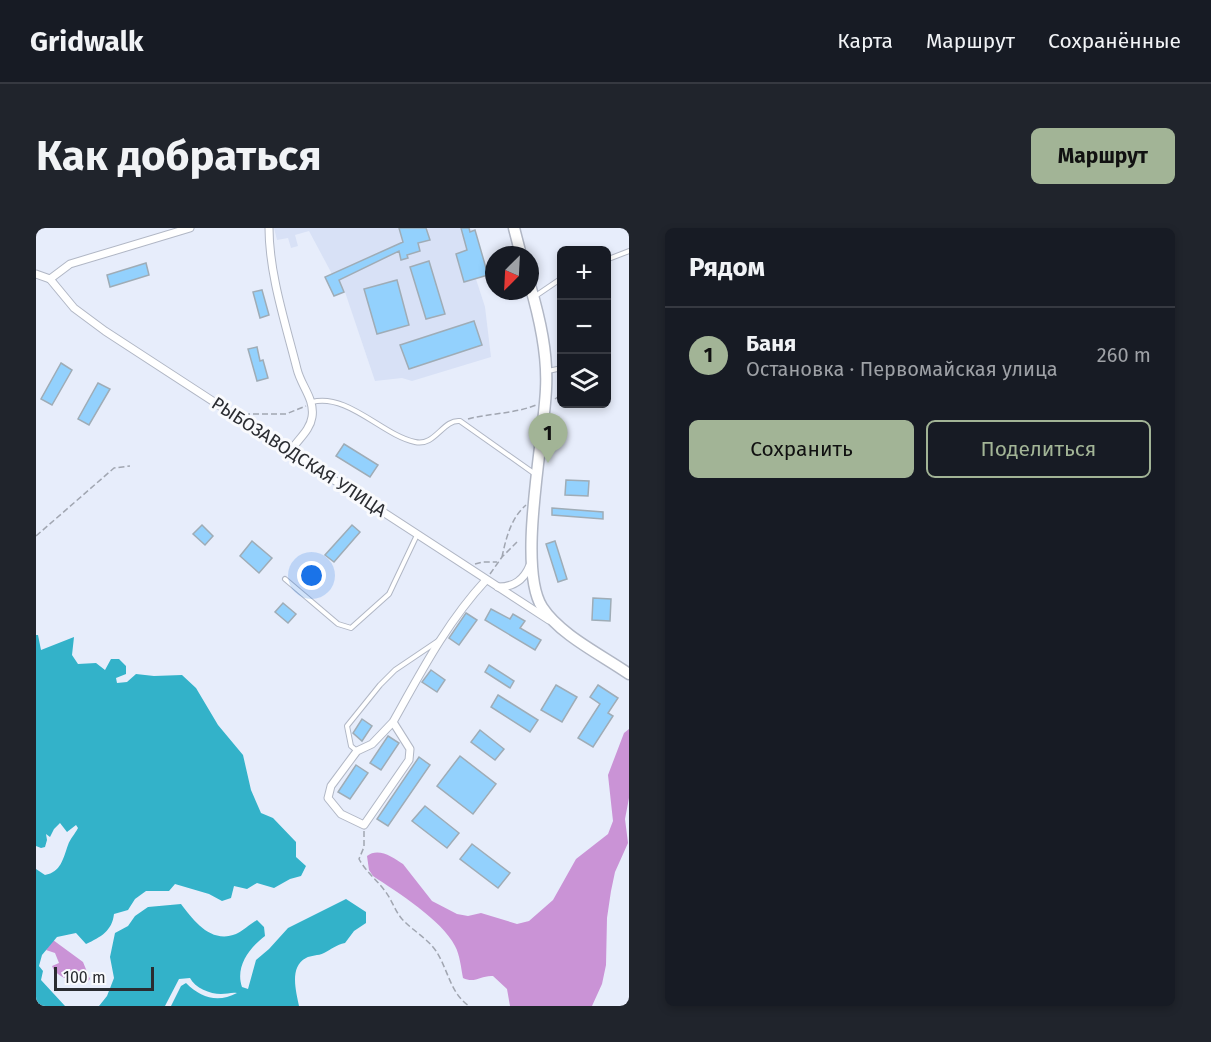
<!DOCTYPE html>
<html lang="ru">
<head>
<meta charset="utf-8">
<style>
	:root { --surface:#171b24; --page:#20242c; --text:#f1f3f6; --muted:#9ea1a6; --line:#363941; --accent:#a2b496 }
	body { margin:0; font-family:"Fira Sans",sans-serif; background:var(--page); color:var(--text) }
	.controls { position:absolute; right:18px; top:18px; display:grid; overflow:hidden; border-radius:9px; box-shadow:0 3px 9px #0003 }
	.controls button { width:54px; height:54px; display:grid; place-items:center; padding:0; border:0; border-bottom:2px solid var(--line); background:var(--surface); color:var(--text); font:30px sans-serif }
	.compass { position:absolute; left:449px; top:18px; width:54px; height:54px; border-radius:50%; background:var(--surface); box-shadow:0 3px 9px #0003; rotate:204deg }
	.scale { position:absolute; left:18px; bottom:15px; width:100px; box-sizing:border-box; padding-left:6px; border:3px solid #2a2c31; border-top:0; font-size:16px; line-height:21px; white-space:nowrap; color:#2a2c31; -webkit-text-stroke:4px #f9fafd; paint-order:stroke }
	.you { position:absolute; left:276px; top:348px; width:21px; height:21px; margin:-15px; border:4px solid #fff; border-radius:50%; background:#1a73e8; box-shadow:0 0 0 9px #1a73e833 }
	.badge { display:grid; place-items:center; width:39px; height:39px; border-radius:50%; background:var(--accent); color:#111; font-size:20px; font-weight:700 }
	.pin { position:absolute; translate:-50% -50px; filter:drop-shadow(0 2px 3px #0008) }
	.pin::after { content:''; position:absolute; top:32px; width:21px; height:18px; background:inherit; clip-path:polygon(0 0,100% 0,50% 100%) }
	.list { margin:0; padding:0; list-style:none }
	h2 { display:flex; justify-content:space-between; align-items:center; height:78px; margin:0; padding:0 24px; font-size:26px }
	h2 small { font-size:20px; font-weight:400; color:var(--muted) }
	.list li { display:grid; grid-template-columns:39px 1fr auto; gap:18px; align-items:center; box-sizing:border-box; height:96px; padding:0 24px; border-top:2px solid var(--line) }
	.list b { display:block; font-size:22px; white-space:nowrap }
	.list p { margin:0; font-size:20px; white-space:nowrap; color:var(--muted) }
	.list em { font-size:20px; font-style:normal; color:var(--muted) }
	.actions { display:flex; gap:12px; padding:18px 24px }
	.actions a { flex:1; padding:14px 0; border:2px solid var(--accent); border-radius:9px; text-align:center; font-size:21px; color:var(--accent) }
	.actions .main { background:var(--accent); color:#111 }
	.icon { flex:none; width:33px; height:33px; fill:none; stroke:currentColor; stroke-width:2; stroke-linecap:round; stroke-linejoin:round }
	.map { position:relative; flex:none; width:593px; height:778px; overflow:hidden; border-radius:9px }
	header { display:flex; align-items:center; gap:36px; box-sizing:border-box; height:84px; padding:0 30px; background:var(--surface); border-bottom:2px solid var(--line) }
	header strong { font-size:28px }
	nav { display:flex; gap:33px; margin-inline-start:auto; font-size:21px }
	.intro { display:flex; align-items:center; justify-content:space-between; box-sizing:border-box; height:144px; padding:0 36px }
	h1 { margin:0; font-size:42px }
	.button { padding:15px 27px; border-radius:9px; background:var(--accent); color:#111; font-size:21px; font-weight:700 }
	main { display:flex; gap:36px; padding:0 36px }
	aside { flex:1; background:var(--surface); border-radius:9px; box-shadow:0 3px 9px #0003 }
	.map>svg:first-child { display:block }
	.built { fill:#d8e1f6 }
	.forest { fill:#ca93d6 }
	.water { fill:#33b2c9 }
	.building { fill:#93d1fd; stroke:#9facb6; stroke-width:1.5 }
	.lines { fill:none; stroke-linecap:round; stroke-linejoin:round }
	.lane-casing { stroke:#b1b7c5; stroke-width:6 }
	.street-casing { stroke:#b1b7c5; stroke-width:9 }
	.secondary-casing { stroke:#b1b7c5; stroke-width:13 }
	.path { stroke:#a1a6b1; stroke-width:1.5; stroke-dasharray:6 3; stroke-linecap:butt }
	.lane { stroke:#fff; stroke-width:4 }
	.street { stroke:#fff; stroke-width:7 }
	.secondary { stroke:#fff; stroke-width:10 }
	.labels { text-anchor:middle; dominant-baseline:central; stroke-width:6; stroke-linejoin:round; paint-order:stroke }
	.street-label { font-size:18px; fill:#2a2c31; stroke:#f9fafd }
</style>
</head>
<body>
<header>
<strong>Gridwalk</strong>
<nav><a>Карта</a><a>Маршрут</a><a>Сохранённые</a></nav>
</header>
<div class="intro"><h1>Как добраться</h1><a class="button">Маршрут</a></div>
<main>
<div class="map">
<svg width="593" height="778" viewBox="0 0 593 778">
	<rect width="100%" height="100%" fill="#e7edfb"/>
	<path class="built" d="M238,0H433L439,2L452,47L440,51L449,79L455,129L376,153L366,150L339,153L309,64L298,68L289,49L296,46L273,3L259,7L262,18L255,20L252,10L241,12Z"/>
	<g class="forest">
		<path d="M593,501V570L589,591L592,615L579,644L575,663L571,690L570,737L566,756L556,778H474L471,761L457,748C445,747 439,756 427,750C425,740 424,727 419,718C406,692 361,664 337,648L333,642L331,628C342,619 357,629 367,636L396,673L421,686L432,688L445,685L481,696L493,693L517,672L540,631L572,606L577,593L572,547L588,505Z"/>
		<path d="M17,712L47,734L54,751L50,755C38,753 21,751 16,738L23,735L19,725L10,722Z"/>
	</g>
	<g class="water">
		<path d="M0,407H2L5,422L38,409L36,427L42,436L60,435L69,442L75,431H83L90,438V446L80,450L81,455L91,454L100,446L118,448L146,447L160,460L182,497L207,527L215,562L225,585L237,590L260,614V629L270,638L265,648L254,651L238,660L221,655L211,661L198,658L195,670L186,673L173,666L139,656L133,663H110L99,671L92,682L78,686C76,703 65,709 50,716L40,705L21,709L6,727L3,738L7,743L5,752L29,778H0V641L9,647C25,644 27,631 32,617C34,611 39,606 42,600L40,597L31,604L24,595L18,601L14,609L10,606L11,612L9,619L5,620L0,618Z"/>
		<path d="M310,671L330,684V695L318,703L309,715C300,717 296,721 288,725C282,728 275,727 270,730C253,739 260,763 263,778H135L145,758L150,755C165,770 182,775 201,765C196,764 191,766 185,766C174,766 159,760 154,750L143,751L129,778H63L71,768L78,750L74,729L79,705L92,698L99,688L112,679L145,676C158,693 175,716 200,706C207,703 214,696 221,692L228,699L229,708C213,720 199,739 206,759L212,761L220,732L233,721L252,700Z"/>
	</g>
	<g class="building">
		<path d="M363,0H390L394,12L382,15L384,23L371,27L372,30L365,32L363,23L303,52L308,64L298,68L289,49L367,14Z"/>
		<path d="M425,0H433L434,4L439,2L452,47L428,54L420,26L431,22Z"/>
		<path d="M393,33L409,86L390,91L374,39Z"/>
		<path d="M110,35L113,47L74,59L71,47Z"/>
		<path d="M361,52L373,97L341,106L328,61Z"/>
		<path d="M226,62L233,87L224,90L217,64Z"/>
		<path d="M438,93L446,117L373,141L364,117Z"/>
		<path d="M221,119L224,133L227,132L232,150L221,153L212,121Z"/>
		<path d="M25,135L36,142L16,177L5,171Z"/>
		<path d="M62,155L74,161L53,197L42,191Z"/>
		<path d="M308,216L342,237L334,249L300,228Z"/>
		<path d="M530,252L553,253L552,268L529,267Z"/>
		<path d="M516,280L567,284V291L516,287Z"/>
		<path d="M166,297L177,308L169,317L157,306Z"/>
		<path d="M316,297L324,304L298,334L289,327Z"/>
		<path d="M216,313L236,330L223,345L204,328Z"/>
		<path d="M519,313L531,351L522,354L510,316Z"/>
		<path d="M557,370L575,371L574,393L556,392Z"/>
		<path d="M247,375L260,386L252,395L239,384Z"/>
		<path d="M455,381L474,391L477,386L489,393L484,400L505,412L499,422L449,392Z"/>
		<path d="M430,385L441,392L423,417L413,410Z"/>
		<path d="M453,437L478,453L474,460L449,444Z"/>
		<path d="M395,442L409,452L401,464L386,454Z"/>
		<path d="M520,457L541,469L526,494L505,482Z"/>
		<path d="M562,457L582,470L572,485L577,488L557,519L542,510L564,476L554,469Z"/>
		<path d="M462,467L502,492L494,504L455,479Z"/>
		<path d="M326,491L336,498L326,513L317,505Z"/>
		<path d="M444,502L468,521L459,532L435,514Z"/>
		<path d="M352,508L363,515L345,542L334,535Z"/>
		<path d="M424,528L460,556L437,586L401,558Z"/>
		<path d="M383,529L394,537L352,598L341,591Z"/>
		<path d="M320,537L332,545L314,571L302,564Z"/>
		<path d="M389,578L423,605L411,620L376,593Z"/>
		<path d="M436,616L474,645L462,660L424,631Z"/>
	</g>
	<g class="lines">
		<defs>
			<g id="lane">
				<path d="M570,32L593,23"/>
				<path d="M498,69L526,50"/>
				<path d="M512,143L526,140"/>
				<path d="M276,174C312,165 346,207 379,214C399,219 407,191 424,193L499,246"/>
				<path d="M249,351L302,396L315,400L353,366L381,307"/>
				<path d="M321,523L315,518L311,498L344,457L359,442L402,413"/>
			</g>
			<g id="street">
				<path d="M233,0C233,46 250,97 261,141C265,158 279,171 276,189C274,203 261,212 254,224"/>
				<path d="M0,46L14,51L34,36L154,0"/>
				<path d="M14,51L38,80L69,103L513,392"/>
				<path d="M462,359C478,359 488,352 494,337"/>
				<path d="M357,494L336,516L321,523L295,558L292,570L305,586L328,597L373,532L374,521L357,494C385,444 411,394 450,352"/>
			</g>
			<g id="secondary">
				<path d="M478,0L485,27"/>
				<path d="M494,57C504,91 512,126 510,161C508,212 481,339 506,379C524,407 566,427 593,446"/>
			</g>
		</defs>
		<use href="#lane" class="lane-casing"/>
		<use href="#street" class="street-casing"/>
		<use href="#secondary" class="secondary-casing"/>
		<g class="path">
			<path d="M494,38L497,48"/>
			<path d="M519,171L526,166"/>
			<path d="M208,186H250L270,178"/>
			<path d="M432,191C454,185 478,186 500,177"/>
			<path d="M0,308L78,240L94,238"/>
			<path d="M466,329C470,310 475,290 490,277"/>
			<path d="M439,336L447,334H461"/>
			<path d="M454,346L466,329L481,314"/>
			<path d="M328,603V619L323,631C330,644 341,652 349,663C356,672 359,683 366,691C377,703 391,710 400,723C412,741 414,765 433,778"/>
		</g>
		<use href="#lane" class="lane"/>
		<use href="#street" class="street"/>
		<use href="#secondary" class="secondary"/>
	</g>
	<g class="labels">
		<g class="street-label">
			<text transform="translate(263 229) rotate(33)">РЫБОЗАВОДСКАЯ УЛИЦА</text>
		</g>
	</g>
</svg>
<div class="controls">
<button>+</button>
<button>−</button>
<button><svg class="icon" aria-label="layers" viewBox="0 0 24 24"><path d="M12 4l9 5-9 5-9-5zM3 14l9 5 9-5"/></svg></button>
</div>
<svg class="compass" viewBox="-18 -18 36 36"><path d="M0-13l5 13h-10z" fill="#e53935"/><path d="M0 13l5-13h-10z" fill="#9ea1a6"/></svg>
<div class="scale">100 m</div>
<div class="you"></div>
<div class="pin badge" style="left:512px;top:235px">1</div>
</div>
<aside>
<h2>Рядом<small></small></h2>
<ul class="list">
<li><span class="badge">1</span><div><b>Баня</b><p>Остановка · Первомайская улица</p></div><em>260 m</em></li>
</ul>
<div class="actions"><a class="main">Сохранить</a><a>Поделиться</a></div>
</aside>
</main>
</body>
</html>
